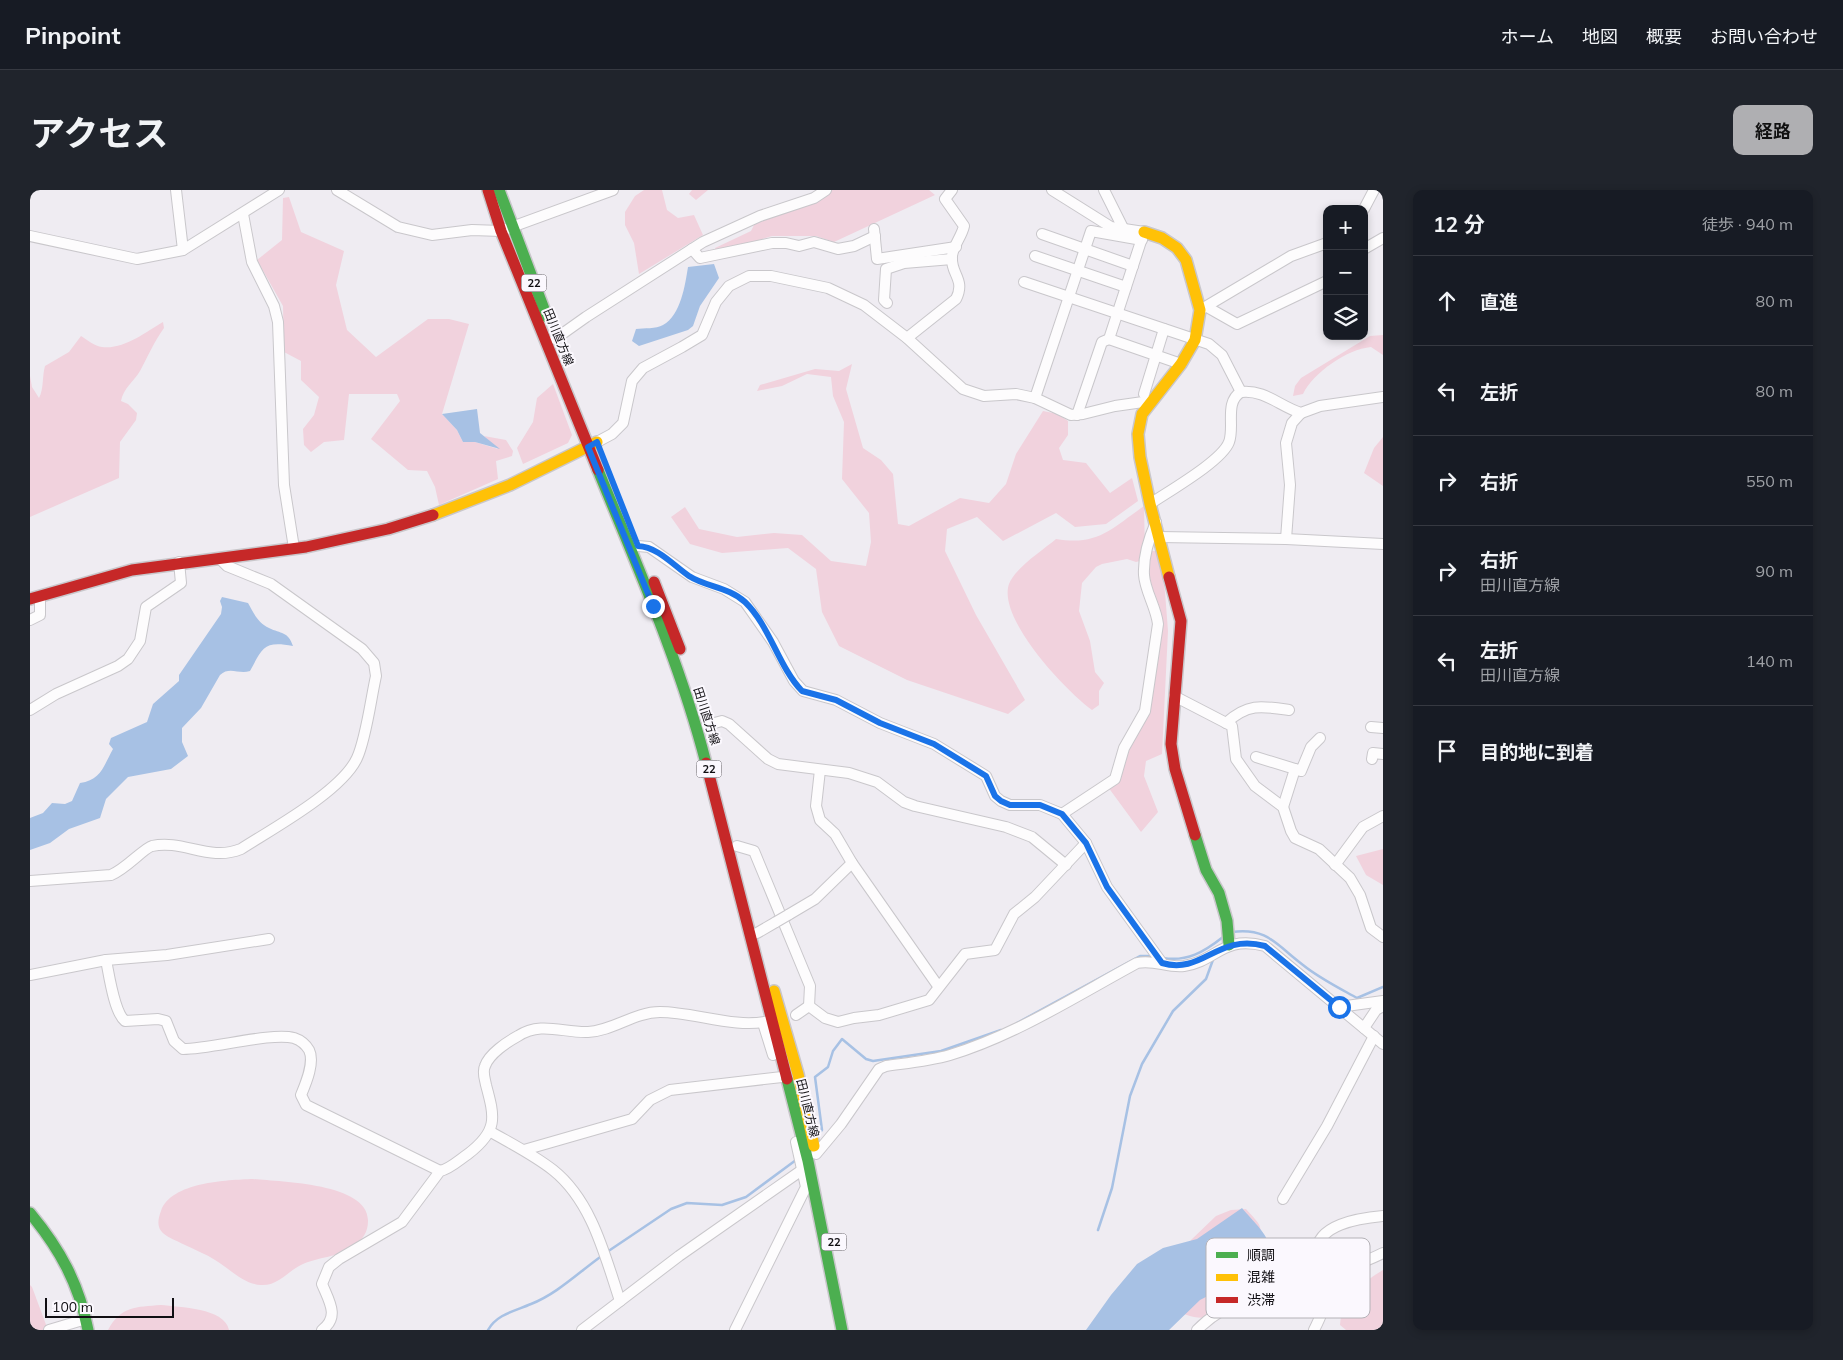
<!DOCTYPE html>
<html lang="ja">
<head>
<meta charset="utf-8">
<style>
	:root { --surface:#171b24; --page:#20242c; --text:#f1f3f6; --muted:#9ea1a6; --line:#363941; --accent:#afafb2 }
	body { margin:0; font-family:Mulish,"Noto Sans JP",sans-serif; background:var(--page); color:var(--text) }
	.controls { position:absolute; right:15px; top:15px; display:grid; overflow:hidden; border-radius:10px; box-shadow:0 2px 8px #0003 }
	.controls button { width:45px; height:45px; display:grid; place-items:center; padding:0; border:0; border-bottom:1px solid var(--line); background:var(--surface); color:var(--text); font:25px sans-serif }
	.scale { position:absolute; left:15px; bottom:12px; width:129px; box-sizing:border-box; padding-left:5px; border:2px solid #100e12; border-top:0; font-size:14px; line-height:18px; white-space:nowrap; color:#100e12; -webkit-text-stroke:4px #fbf8fe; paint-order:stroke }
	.stop { position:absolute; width:15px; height:15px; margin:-11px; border:4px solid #1a73e8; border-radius:50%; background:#fff }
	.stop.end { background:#1a73e8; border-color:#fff; box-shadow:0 1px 5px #0008 }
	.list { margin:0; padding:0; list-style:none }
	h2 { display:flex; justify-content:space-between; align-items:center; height:65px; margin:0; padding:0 20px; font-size:21px }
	h2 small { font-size:16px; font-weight:400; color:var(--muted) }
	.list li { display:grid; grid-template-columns:32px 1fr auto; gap:15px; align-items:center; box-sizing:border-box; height:90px; padding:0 20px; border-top:1px solid var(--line) }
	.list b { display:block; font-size:19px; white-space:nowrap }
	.list p { margin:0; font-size:16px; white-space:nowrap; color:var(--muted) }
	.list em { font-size:16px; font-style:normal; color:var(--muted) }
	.icon { flex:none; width:28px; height:28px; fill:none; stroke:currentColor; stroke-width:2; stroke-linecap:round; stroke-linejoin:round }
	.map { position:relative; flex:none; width:1353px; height:1140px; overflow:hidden; border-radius:10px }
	header { display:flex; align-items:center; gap:30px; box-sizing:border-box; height:70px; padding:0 25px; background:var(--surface); border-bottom:1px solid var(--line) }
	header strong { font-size:24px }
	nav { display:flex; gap:28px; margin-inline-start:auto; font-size:18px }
	.intro { display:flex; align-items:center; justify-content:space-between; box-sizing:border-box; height:120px; padding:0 30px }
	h1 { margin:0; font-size:35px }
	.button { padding:12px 22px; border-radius:10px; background:var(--accent); color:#111; font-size:18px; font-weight:700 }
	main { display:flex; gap:30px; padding:0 30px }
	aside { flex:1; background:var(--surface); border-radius:10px; box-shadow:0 2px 8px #0003 }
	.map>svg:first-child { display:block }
	.green { fill:#f1d2dd }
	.water { fill:#a7c1e4 }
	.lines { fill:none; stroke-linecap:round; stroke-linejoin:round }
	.stream { stroke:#a7c1e4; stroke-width:2.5 }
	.street-casing { stroke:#c9c7cb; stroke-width:12 }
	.fast-casing { stroke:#c9c7cb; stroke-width:14 }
	.slow-casing { stroke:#c9c7cb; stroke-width:14 }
	.jam-casing { stroke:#c9c7cb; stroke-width:14 }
	.street { stroke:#fdfcfd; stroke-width:10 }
	.fast { stroke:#4caf50; stroke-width:11 }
	.slow { stroke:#ffc107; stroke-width:11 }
	.jam { stroke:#c62828; stroke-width:11 }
	.street-bridge-casing { stroke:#c9c7cb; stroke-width:12; stroke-linecap:butt }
	.street-bridge { stroke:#fdfcfd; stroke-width:10 }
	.route { stroke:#1a73e8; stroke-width:6 }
	.labels { text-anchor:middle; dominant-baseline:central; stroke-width:4; stroke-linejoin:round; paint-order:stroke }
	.shield { fill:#fbf8fe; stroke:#565459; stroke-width:1 }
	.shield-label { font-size:11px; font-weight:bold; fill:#100e12 }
	.street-label { font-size:12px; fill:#100e12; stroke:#fbf8fe }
	.key { fill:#fbf8fe; stroke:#b4b2b7; stroke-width:1 }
	.key-label { font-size:14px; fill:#100e12 }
</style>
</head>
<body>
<header>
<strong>Pinpoint</strong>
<nav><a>ホーム</a><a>地図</a><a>概要</a><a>お問い合わせ</a></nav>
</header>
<div class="intro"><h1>アクセス</h1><a class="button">経路</a></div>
<main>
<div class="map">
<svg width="1353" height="1140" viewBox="0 0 1353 1140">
	<rect width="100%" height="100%" fill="#efecf2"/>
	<g class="green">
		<path d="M614,0H632L637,20L648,28L664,25L673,45L609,84L604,53L595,35V22L605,6Z"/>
		<path d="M662,0H678L666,10L659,4Z"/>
		<path d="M802,0H899L905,5L804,52L786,46H742L686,63L685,58L721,41L726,31L771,17Z"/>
		<path d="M259,7L271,42L314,61L306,95L317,140L346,167L398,129H419L439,134L412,224L427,240L433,252H445L468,259L454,246L476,250L483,261L482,266L466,271L468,289L409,315L405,297L397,281L378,280L341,249L370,211L367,204H319L314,250L294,252L281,262L274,255L273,239L284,225L289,207L271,190V171L254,162L253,116L227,70L252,50L253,8Z"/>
		<path d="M133,132L134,138C124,152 118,166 110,181C104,191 93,199 91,211L98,214L107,223L106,230L90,252L89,288L0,327V186L2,197L9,208C14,199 12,186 15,176L39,162L51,146C57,150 65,156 72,157C93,160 116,142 133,132Z"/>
		<path d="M1353,145V165L1341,157C1317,159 1283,183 1273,204L1263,206L1265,196L1271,188L1340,146Z"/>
		<path d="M822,174L816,199L833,258L851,270L863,284L868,334L879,336L930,308L959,313L976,294L986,264L1013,221L1028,224L1038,231V245L1029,258L1033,270L1056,273L1080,303L1102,288L1108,311L1076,334L1045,337L1026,323L973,351L947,327L917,339L915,361L946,425L995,510L978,524L877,490L809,456L792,422L786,379L758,358L692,363L660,354L641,327L655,317L669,339L707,347L744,343L772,345L801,371L836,376L841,352L839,323L812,289L814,232L803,206L801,187L777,184L752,196L727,201L730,195L785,179L809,181Z"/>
		<path d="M523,194L542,245L538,253L493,274L487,258L503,232L507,208Z"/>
		<path d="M1353,247V296L1334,283L1344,258Z"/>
		<path d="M1114,316L1115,361L1113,370L1106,372L1097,369L1072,374L1066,377L1052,393L1049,421L1060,451L1065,482L1074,493L1069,501V515L1062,520C1037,502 967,429 979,394C985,378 1013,360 1026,349C1068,356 1081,339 1114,316Z"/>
		<path d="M1120,361H1128L1135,402L1138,441L1132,564L1116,571L1114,586L1128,622L1111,642L1078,597L1118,521L1130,433L1117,387Z"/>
		<path d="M1353,659V695L1336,685L1326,666Z"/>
		<path d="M223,989C250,992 339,993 338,1031C338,1042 333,1049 324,1056C310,1067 287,1067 271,1075C257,1082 248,1096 231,1095C213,1094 200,1079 185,1070C176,1064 165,1060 155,1055C138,1046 122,1044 131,1021C141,992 197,990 223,989Z"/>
		<path d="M1216,1019C1220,1024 1229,1032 1230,1037C1232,1043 1229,1051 1227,1056C1221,1080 1209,1116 1182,1126C1168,1131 1154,1124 1141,1119L1142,1076L1161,1050L1186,1026L1201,1020Z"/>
		<path d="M1353,1080V1140H1316L1310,1135C1311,1110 1334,1091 1353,1080Z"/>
		<path d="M0,1095L2,1097L18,1140H0Z"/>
		<path d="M131,1115C149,1117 195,1118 199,1140H78C91,1116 106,1117 131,1115Z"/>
	</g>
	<g class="water">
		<path d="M684,74L689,88L670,116L663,136L658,140L609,156L602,151L606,139C614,138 626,139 633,135C651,125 655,95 658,77Z"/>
		<path d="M447,219L450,243L470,259L445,252H433L427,240L412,224Z"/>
		<path d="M192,407L218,413C223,422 228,433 239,438C251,444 258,441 263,456C234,451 233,457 220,481C209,485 200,476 190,485L171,518L152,538V552L158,566L141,579L98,587L76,609L70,628L39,639L20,653L0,660V628L13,623L22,613L35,614L42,611L50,593C71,590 73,577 83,559L79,554L81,548L117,532L123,514L149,491V485L191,424L192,417L190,411Z"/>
		<path d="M1212,1018C1224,1033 1248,1052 1240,1074L1170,1110L1139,1140H1056L1081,1105L1107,1074L1133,1058L1167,1049Z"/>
	</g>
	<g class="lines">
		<g class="stream">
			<path d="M1202,742C1238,737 1247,756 1273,775C1289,788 1309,798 1327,808L1353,797"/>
			<path d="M1133,768C1157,772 1174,762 1193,747"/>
			<path d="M987,833L1110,766H1122"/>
			<path d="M787,945L792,940L785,887L798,877L803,861L812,849L836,869L843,871L911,861L971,840"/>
			<path d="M1068,1040L1082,998L1100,906L1112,874L1143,821L1176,789L1184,767"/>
			<path d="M577,1062L641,1019L657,1013L692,1015L716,1007L766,970"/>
			<path d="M458,1140C467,1124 485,1121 501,1114C527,1104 549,1082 573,1065"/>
		</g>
		<defs>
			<g id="street">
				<path d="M146,0L153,60"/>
				<path d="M307,0L368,37L402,45L442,40L471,41L583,0"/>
				<path d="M1022,0L1081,37L1114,42L1079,149L1072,152L1047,225"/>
				<path d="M1074,0L1094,40"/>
				<path d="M1334,19L1344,0"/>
				<path d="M213,24L222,72L244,116L248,132L254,295L264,358"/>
				<path d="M844,39L847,69L926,57"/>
				<path d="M1012,44L1103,76"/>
				<path d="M0,46L107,69L153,60L249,0"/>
				<path d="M662,59L670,68L742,53H756L769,56L784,52L808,59L824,56L845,46"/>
				<path d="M1334,59L1353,48"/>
				<path d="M1005,66L1096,97"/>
				<path d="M994,92L1179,154L1192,165L1211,202"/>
				<path d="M857,113L854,110L856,79L874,73L922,69"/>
				<path d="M1177,117L1207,134L1297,91"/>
				<path d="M1170,120L1261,66L1297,53"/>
				<path d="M877,148L926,109C936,89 920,84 922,66C923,56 932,46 934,36L915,9L922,0"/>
				<path d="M525,149L556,127L673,52L730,26L784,8L796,0"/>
				<path d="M1079,149L1151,174"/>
				<path d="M1114,204L1134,139"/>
				<path d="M1005,208L1061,41L1112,50"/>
				<path d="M567,252L582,244L593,233L602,191L613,178L652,157L672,145L686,112L699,96L719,86H741L798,98L834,115L877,148L933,199L954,206L986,204L1005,208L1041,225L1053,224L1085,216L1120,211"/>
				<path d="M1120,314C1139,301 1192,271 1199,252C1205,237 1194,212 1211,202C1234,199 1251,217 1271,223L1290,216L1353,207"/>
				<path d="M1129,347L1256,349L1353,354"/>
				<path d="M1256,349L1260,295L1256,253L1262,233L1271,223"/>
				<path d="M608,356L619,357L662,387L694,399L715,412L743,452L764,491L773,501L806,510L850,533L904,554L956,586L965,606L971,611L980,615H1010L1032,624L1056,653L1077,697L1132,773"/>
				<path d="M0,430L10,425V406"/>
				<path d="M1144,506L1202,536L1206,569L1225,596L1253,617L1261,641L1265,648L1289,659L1320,688L1330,705L1341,738L1353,747"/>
				<path d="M0,520L26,504L88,476L98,469L110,451L116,417L151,393L149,372"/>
				<path d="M1196,533C1218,513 1232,516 1259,520"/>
				<path d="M677,535L692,531L699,534L738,569L748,574L819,583L847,592L874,612L885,616L976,637L1002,647L1036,675"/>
				<path d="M1341,537L1353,538"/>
				<path d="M1226,567L1265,579L1253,617"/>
				<path d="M1342,569L1343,563L1353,564"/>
				<path d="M1265,579L1271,581L1281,557L1290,548"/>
				<path d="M790,580L786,616L790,630L805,644L822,673L908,796"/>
				<path d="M1032,624L1085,589L1094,558L1115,521L1128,434C1126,417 1115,401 1114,385C1113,367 1119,348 1126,332"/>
				<path d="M707,656L724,661L780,796L779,816"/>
				<path d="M1305,675L1333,637L1353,626"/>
				<path d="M0,691L81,685C96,679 114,658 122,656C153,649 179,672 211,659C242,639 312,601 327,568C336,549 341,508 346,486L344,473L332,459L241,394L197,376L190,369"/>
				<path d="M758,725L785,709L822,673"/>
				<path d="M727,743L746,732"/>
				<path d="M76,770C79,784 84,822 95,831L128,829L136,831L144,851L153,859C182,859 241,842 264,848C270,850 276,855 279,860C285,872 276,893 271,905L276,915L410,981"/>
				<path d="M0,785L76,770L137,765L239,749"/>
				<path d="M1309,817L1353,811"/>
				<path d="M766,825L779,816L795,828L808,832L824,828L849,825L899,810L935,764L965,760L984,724L1005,707L1056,653"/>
				<path d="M733,833L743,865"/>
				<path d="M1334,838L1346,820L1353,816"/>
				<path d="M461,942C482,954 504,965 523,980C562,1011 575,1066 590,1111"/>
				<path d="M494,960L602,929L620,910L640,900L752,887"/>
				<path d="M786,964L811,934L849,879L856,876C877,873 899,871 920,865C986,845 1046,806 1107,773C1124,769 1137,778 1154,776C1187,771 1192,745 1235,756L1353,854"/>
				<path d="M1253,1009L1297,936L1344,846"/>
				<path d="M19,1140L56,1129"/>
				<path d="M292,1140C310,1127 299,1111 292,1094L299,1077L309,1069L372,1032L410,981C420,979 429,970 438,964C468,941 465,928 456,895C455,889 452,882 455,876C459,864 477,852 488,846C511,831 533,843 558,842C583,841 604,822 630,822C664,822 705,839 739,831"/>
				<path d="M552,1140L649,1066L772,980"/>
				<path d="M705,1140L776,997L766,952"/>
				<path d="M1167,1140C1216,1091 1294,1093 1353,1063"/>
				<path d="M1284,1140C1289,1130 1295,1118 1295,1107C1296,1093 1288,1079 1287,1065C1284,1034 1331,1028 1353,1026"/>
			</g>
			<g id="fast">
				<path d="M469,0L517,127"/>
				<path d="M568,280C607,376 650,472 676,573"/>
				<path d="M1165,645L1176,680L1189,703L1197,731L1199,755"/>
				<path d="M757,889L778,971L812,1140"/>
				<path d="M0,1023C30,1059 49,1094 58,1140"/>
			</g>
			<g id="slow">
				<path d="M1114,42L1132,48L1147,58L1156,70L1170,120L1165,150L1151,174L1112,224L1108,244L1110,267L1120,314L1139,387"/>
				<path d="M403,325L480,295L567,252"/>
				<path d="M744,801L768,884L784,956"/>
			</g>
			<g id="jam">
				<path d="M458,0L471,41L568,280"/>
				<path d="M1139,387L1151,431L1141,554L1145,579L1165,645"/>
				<path d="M624,392L650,459"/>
				<path d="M0,409L102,380L276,357L358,339L403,325"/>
				<path d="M676,573L757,889"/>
			</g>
		</defs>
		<use href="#street" class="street-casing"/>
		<use href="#fast" class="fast-casing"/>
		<use href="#slow" class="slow-casing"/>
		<use href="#jam" class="jam-casing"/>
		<use href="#street" class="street"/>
		<use href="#fast" class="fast"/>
		<use href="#slow" class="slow"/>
		<use href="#jam" class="jam"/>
		<defs>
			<path id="street-bridge" d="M746,732L758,725"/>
		</defs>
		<use href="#street-bridge" class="street-bridge-casing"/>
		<use href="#street-bridge" class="street-bridge"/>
	</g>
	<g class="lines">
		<path class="route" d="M623,416L558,257L567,252L608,356C628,357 643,375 659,386C676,397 699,397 715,412C740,436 748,476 772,501L806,510L850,533L904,554L956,586L965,606L971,611L980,615H1010L1032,624L1056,653L1077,697L1132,773C1173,785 1187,743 1235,756L1309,817"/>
	</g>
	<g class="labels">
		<g class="shield">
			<rect x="491.5" y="84.5" width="25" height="17" rx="4"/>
			<rect x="666.5" y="570.5" width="25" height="17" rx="4"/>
			<rect x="791.5" y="1043.5" width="25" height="17" rx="4"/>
		</g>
		<g class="shield-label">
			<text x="504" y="93">22</text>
			<text x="679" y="579">22</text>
			<text x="804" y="1052">22</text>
		</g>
		<g class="street-label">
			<text transform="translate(529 147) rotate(68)">田川直方線</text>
			<text transform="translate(677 526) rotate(72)">田川直方線</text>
			<text transform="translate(778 918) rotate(76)">田川直方線</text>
		</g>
	</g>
	<rect x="1176" y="1048" width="164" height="80" rx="8" class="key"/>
	<rect x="1186" y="1062" width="22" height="6" fill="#4caf50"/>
	<rect x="1186" y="1084" width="22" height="7" fill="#ffc107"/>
	<rect x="1186" y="1107" width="22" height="6" fill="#c62828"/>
	<g class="key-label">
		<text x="1217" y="1070">順調</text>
		<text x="1217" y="1092">混雑</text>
		<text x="1217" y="1115">渋滞</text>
	</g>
</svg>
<div class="controls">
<button>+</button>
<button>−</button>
<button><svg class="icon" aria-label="layers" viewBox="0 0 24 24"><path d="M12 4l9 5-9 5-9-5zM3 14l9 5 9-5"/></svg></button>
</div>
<div class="scale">100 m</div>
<div class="stop" style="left:1309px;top:817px"></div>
<div class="stop end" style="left:623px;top:416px"></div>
</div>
<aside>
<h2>12 分<small>徒歩 · 940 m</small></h2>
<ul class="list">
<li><svg class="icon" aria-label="ahead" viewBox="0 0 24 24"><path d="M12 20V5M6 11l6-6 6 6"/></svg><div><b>直進</b></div><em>80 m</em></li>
<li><svg class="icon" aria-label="left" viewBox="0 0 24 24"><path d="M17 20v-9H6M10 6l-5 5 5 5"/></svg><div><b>左折</b></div><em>80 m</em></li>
<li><svg class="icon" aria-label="right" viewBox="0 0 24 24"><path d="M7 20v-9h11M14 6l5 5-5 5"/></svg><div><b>右折</b></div><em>550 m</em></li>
<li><svg class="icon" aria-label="right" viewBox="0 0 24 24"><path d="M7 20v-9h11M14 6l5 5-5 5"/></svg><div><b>右折</b><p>田川直方線</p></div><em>90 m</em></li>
<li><svg class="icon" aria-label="left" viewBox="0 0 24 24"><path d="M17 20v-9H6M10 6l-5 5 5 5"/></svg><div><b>左折</b><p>田川直方線</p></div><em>140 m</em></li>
<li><svg class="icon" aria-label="arrive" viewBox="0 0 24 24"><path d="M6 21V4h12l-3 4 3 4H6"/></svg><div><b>目的地に到着</b></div></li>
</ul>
</aside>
</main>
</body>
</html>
